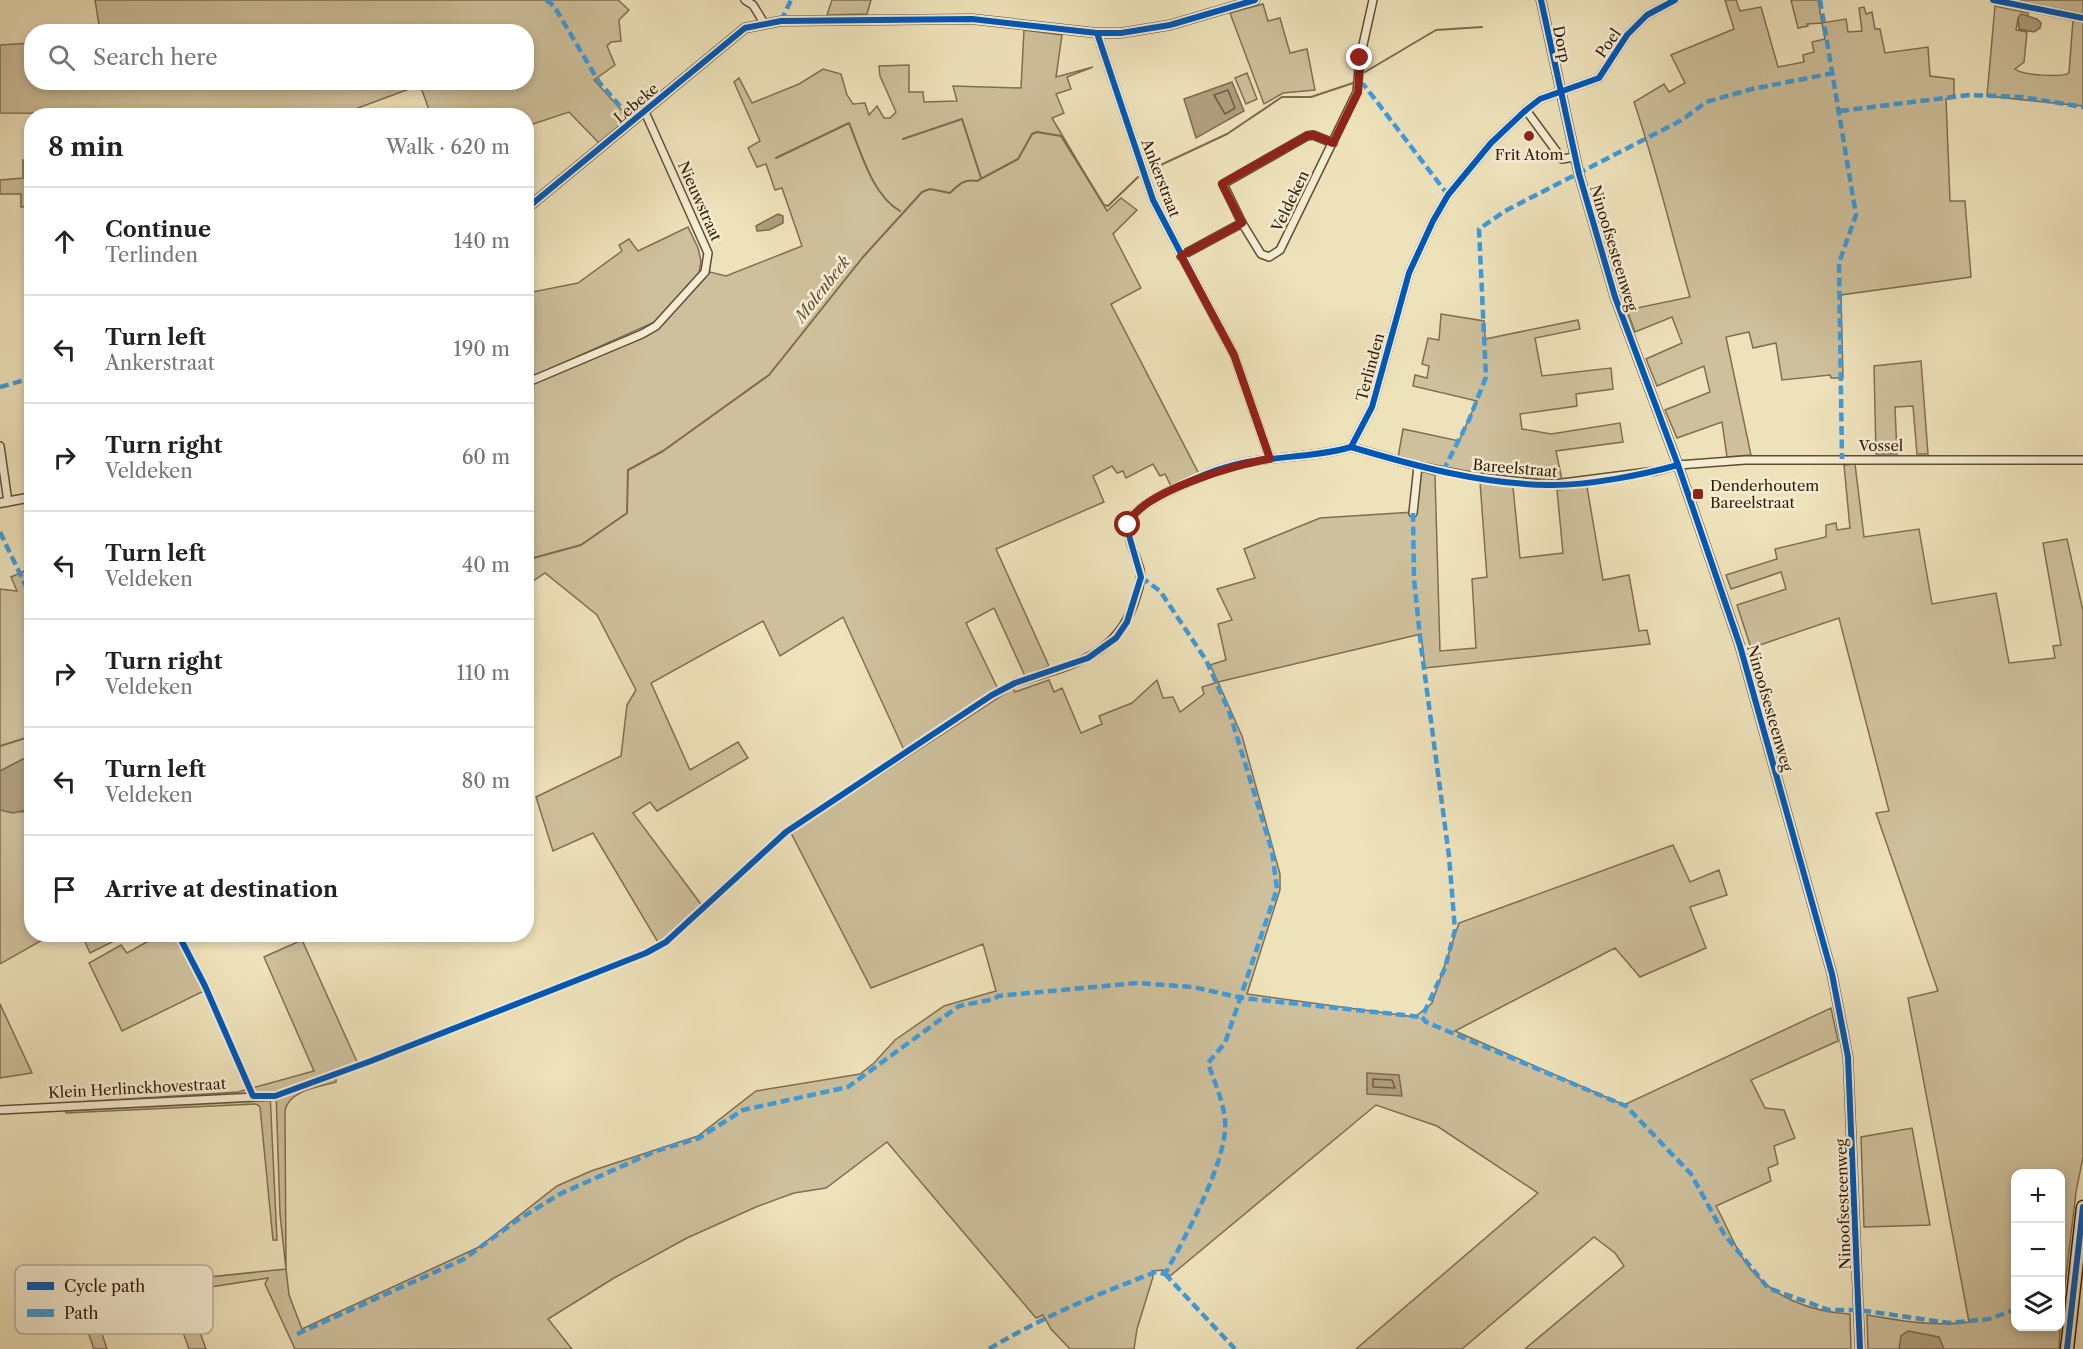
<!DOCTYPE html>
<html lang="en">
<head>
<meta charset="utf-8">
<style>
	:root { --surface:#fff; --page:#f6f6f6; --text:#222; --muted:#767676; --line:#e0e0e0 }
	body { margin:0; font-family:"Libre Caslon Text",serif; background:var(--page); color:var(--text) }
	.controls { position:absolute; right:18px; bottom:18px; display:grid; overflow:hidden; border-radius:12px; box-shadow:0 3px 9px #0003 }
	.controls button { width:54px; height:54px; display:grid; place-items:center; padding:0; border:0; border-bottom:2px solid var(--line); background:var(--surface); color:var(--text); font:30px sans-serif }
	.stop { position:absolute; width:18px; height:18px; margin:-14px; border:4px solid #8f2418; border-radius:50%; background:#fff }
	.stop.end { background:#8f2418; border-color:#fff; box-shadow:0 2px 6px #0008 }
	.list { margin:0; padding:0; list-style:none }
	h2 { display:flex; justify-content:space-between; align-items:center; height:78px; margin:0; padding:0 24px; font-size:26px }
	h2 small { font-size:20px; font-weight:400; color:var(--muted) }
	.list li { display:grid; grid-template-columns:39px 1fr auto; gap:18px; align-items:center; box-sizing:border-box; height:108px; padding:0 24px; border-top:2px solid var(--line) }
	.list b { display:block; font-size:22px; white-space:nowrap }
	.list p { margin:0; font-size:20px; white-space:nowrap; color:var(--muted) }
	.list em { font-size:20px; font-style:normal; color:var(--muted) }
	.icon { flex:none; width:33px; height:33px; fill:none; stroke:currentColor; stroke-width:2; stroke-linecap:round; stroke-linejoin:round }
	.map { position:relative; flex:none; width:2083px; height:1349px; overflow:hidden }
	.search { position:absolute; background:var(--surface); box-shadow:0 3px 9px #0003; left:24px; top:24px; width:510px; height:66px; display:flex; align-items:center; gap:15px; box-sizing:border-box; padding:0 21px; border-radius:24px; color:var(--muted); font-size:22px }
	.panel { position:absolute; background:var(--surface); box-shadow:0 3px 9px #0003; left:24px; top:108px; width:510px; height:834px; border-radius:24px }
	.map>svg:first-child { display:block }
	.green { fill:#cec09c; stroke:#816e51; stroke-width:1.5 }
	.water { fill:#af9e7d; stroke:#7e6a4d; stroke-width:1.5 }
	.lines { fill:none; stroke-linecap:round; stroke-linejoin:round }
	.shore { stroke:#725c42; stroke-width:1.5 }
	.stream { stroke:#7e6a4d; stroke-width:2 }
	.minor-casing { stroke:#624d33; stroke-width:10 }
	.tertiary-casing { stroke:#624d33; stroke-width:11 }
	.trunk-casing { stroke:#341b06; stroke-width:15 }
	.minor { stroke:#f4ecd3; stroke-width:7 }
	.tertiary { stroke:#f4ecd3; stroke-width:8 }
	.trunk { stroke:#eee2bb; stroke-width:12 }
	.quiet { stroke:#3e9bdd; stroke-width:4.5; stroke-dasharray:9 4.5; stroke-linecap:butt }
	.cycleway-casing { stroke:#f4ecd3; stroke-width:10 }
	.cycleway { stroke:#0057b8; stroke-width:6 }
	.route { stroke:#8f2418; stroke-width:8 }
	.poi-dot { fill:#8f2418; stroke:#f4ecd3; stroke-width:2 }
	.labels { text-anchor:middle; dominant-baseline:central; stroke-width:5; stroke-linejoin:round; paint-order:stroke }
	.street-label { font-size:15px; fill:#341b06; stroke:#f4ecd3 }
	.poi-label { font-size:15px; fill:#341b06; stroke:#f4ecd3 }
	.water-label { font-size:16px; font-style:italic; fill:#654f36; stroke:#f4ecd3 }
	.key { fill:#f4ecd3; stroke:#baad96; stroke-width:1.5 }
	.key-label { font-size:16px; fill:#341b06 }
</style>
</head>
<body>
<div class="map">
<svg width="2083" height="1349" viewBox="0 0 2083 1349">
	<rect width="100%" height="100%" fill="#eee2bb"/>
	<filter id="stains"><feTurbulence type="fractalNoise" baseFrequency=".00333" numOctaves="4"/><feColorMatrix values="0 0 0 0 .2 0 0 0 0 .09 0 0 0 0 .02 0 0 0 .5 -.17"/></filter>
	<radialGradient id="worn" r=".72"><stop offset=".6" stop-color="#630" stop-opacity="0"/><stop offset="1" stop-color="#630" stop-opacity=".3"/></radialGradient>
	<g class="green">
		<path d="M95,0H618L629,10L619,20L621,41L611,42L607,46L615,65L594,80L629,118L599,143L569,112L527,126L526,116L431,115L420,85L339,115L0,113V45L31,43L32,82H526V32L100,31Z"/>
		<path d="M832,0H871L867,14L827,15Z"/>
		<path d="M1725,0H1736L1740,11L1761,7L1778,67L1804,62L1803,55L1814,52L1812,42L1825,39L1822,23L1807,24L1808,26L1798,28L1791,0H1818L1822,23L1846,19L1848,32L1862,31L1859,8L1864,7L1866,14L1872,12L1875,29H1880L1885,53L1928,47L1930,76L1954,79V98L1946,99L1950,201H1965L1971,277L1841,295L1843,378H1831L1830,375L1782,380L1776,343L1753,348L1749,332L1726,337L1751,455L1727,457L1722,422L1677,438L1665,410L1710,392L1704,366L1657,386L1646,359L1682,343L1672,317L1635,332L1627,310L1690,297C1671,232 1656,166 1634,102L1664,84L1669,92L1685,83L1671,55L1734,29Z"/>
		<path d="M2016,0H2083V14Z"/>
		<path d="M1263,4L1268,21L1280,18L1290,53L1307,49L1315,90L1283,93L1264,104L1230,13Z"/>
		<path d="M1995,6L2028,13V20L2018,19L2016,30L2027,32L2024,62L2015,69C2021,75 2062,78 2069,73L2073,20L2083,22V106L1987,96Z"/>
		<path d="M1024,30L1062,35L1056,77L1093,67L1067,77L1071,89L1056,94L1064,113L1052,118L1107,211L1121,198L1137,210L1113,234L1141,288L1111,304L1199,474L1171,486L1165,474L1160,476L1153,464L1126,478L1123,471L1117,473L1112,466L1093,476L1104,502L996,549L1049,666L1025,676L994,608L966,623L998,689L904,750L843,617L780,656L763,621L651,683L690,770L738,742L748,758L657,811L650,802L633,813L703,907L684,926L659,944L593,833L553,851L536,797L621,756L627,705L636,690L597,615L545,573L527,585V385L661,325L710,272L726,276L802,246L782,188L775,190L766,164L757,167L748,148L760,141L734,82L739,78L752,103L799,84L823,69L841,74L847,95L853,104L865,103L869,115L877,106L884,118H890L896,112L880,76L879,66L909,65V92H923L924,102L957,101L953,86L1021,88Z"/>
		<path d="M1247,73L1257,99L1246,104L1235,78Z"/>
		<path d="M23,160H31L32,206L21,207V194H0V180L23,178Z"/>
		<path d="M688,227L698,248L701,261L699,273L657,321L527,379V293L578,283L622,251L619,245L629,239L638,251Z"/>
		<path d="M1441,314L1484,321L1485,339L1578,320L1580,329L1535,338L1542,376L1611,368L1613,389L1576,394L1577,406L1520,414L1522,429L1551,434L1620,423L1623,442L1556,451L1562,480L1492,476L1398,458L1403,429L1459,441L1477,401L1413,386L1415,375L1427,378L1429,366L1422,364L1428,338L1439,340Z"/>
		<path d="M1921,361L1928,454H1917L1913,406L1895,407L1897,454H1876L1874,366Z"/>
		<path d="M1855,464L1864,537L1919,529L1932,604L1996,593L2009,663L2055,658L2053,646L2061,645L2043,543L2067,539L2083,611V1157L2076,1192L2061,1319L2060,1174H2016V1326L2060,1327L2059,1349H1868L1867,1315C1902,1321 1934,1327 1969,1322L1908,998L1938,991L1876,813L1889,811L1839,618L1751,648L1737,605L1786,589L1781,572L1731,589L1726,575L1777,559L1775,549L1826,537V525L1836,523L1837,530L1850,528L1844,465Z"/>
		<path d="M1420,471L1435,475L1440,651L1476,648L1472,579L1487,577L1480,482L1513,487L1520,558L1563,553L1557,490L1587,487L1603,580L1629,575L1639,631L1647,630L1650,644L1425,668L1421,634L1218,682L1242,736L1280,874V890L1247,994L1415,1017L1432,1003L1459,923L1673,845L1690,882L1719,870L1727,895L1690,907L1706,948L1640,977L1615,948L1455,1031L1624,1105L1831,1008L1838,1041L1751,1080L1765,1108L1784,1110L1795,1138L1774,1146L1778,1164L1768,1168L1771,1181L1716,1206C1726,1224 1734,1246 1746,1263C1770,1297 1811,1312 1850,1314L1851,1349H1525L1624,1266L1615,1253L1594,1237L1462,1349H1356L1538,1193L1437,1126L1376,1105L1170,1276L1163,1270L1152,1271L1153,1277L1137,1329L1134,1349H1070L1051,1329L1043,1315L1036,1318L887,1142L826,1188L794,1193L756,1207L687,1238L614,1278L548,1319L572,1349H295L265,1284L268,1278L185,1291L206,1349H189L169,1294L93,1307L107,1349H94L75,1295L113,1287L286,1269L280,1214L276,1091L270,1093L277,1240H273L260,1107L256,1104L66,1113V1103L238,1092L314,1071L264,957L302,940L358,1064L336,1072V1082C319,1087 290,1090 285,1110L286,1269L289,1295L302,1329L479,1247L557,1186L591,1171L698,1136L756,1091L860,1074L874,1063L895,1040L944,1006L996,991L983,944L871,988L791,833L1013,688L1015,692L1049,680L1054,692L1062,688L1081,733L1102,724L1099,716L1132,703L1157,680L1163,698L1173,697L1180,712L1204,694L1202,687L1218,682L1210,665L1226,660L1218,624L1232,620L1217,589L1255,578L1244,549L1320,518L1414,512Z"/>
		<path d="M31,568V755L0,771V589L17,591L11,577Z"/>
		<path d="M31,809L32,934L51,935L0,964V810L24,812Z"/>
		<path d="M82,935H126L90,953Z"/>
		<path d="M159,935H175L204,991L122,1031L89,963L121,945L127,953Z"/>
		<path d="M0,1004L32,1073L0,1078Z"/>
		<path d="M1912,1128L1930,1225L1864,1227L1861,1137Z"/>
	</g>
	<g class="water">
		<path d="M2021,14L2037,19L2041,23L2040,28L2034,32L2019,29L2018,18Z"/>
		<path d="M1232,82L1244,111L1196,138L1184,99Z"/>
		<path d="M778,214L783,216V223L769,230L757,231L756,226Z"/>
		<path d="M31,755V809L13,813L0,810V771Z"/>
		<path d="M1367,1073L1399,1075L1402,1096L1367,1094Z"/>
		<path d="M1908,1331L1939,1337L1944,1349H1899L1901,1336Z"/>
	</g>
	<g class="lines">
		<g class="shore">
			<path d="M1228,90L1235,108L1225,114L1214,95Z"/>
			<path d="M1373,1079L1392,1080L1395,1088L1373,1087Z"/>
		</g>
		<g class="stream">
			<path d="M1365,72L1436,30L1482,27"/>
			<path d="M903,139L962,119L981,178"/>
			<path d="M776,158L849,123C861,152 872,195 900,211"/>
			<path d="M1150,170L1227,134L1282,97H1311L1353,83"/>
			<path d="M526,560L581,545L627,513L628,470L663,451L769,375L863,257L922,192L930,189L950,193C959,184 964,179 977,181L1018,159L1032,134L1037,132L1061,136L1104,205L1108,206L1138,177"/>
			<path d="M0,746L32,736"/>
		</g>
		<defs>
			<g id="minor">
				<path d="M745,0L753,5L764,23"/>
				<path d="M1993,0L2083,18"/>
				<path d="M1097,33L1153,200L1234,355L1270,459"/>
				<path d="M1526,110L1562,159L1575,157"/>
				<path d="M1242,223L1223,184L1307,136L1313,135L1333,143"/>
				<path d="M1181,256L1242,223L1261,254L1269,257L1280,250L1357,92L1360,58L1373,0"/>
				<path d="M526,383L642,334L656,326L705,272L708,253L645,112"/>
				<path d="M0,446L8,502"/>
				<path d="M1351,447L1418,466L1462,475L1547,485L1656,471L1678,465L1745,460H2083"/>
				<path d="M1413,513L1418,466"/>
				<path d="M1015,683C1065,666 1113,660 1133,606C1137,594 1142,582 1140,570C1135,551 1121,531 1134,513C1165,491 1209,469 1247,462C1282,456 1317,457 1351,447L1372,407L1409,273L1433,221L1448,195L1491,143L1526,110L1540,99L1599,78L1627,35L1647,15L1675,0"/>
				<path d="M0,1110L275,1096"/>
			</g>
			<g id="tertiary">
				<path d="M1541,0L1579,174L1615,297L1678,465L1740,646L1832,974L1848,1057L1860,1349"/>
				<path d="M526,209L745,28L781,21L972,19L1097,33H1121L1170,25L1255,0"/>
				<path d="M0,503L32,497"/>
			</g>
			<path id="trunk" d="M2067,1349L2083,1207"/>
		</defs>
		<use href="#minor" class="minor-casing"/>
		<use href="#tertiary" class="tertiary-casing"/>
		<use href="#trunk" class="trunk-casing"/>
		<use href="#minor" class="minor"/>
		<use href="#tertiary" class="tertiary"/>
		<use href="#trunk" class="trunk"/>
		<g class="quiet">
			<path d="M546,0L554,6L599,82L633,121"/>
			<path d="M1820,0L1856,215L1839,263L1842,459"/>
			<path d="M781,21L791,0"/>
			<path d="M1359,85H1364L1448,195"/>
			<path d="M1840,111L1969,95L2022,97L2083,107"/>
			<path d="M0,387L32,378"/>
			<path d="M1443,471L1469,420L1486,377L1479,229L1505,211L1682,120L1706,102L1752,89L1834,73"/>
			<path d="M1413,513L1414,579L1421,646L1449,856L1455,930L1445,968L1422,1017L1426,1022L1626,1106L1691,1174L1724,1234L1768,1288L1829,1310H1859L1949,1323L1989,1319L2016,1309"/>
			<path d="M0,532L32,599"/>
			<path d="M1141,577L1160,591L1206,660L1229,711L1272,851L1277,889L1225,1043L1208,1063C1214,1081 1223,1100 1225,1120C1229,1159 1184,1239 1165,1274"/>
			<path d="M1165,1274L1235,1349"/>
			<path d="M297,1334L464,1259L516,1221L560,1194L656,1151L699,1138L743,1110L848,1087L959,1006L994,999L998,996L1137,983L1193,987L1242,998L1422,1017"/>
			<path d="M989,1349C1042,1317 1098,1294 1156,1272L1165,1274"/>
		</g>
		<defs>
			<g id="cycleway">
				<path d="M1541,0L1579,174L1615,297L1678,465L1740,646L1832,974L1848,1057L1860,1349"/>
				<path d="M1993,0L2083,18"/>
				<path d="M1097,33L1153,200L1234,355L1270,459"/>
				<path d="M526,209L745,28L781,21L972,19L1097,33H1121L1170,25L1255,0"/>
				<path d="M1351,447C1415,466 1481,484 1548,485C1586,486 1642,475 1678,465"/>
				<path d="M178,934L205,986L253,1096H275L371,1061L646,953L666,942L786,832L992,695L1015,683L1088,658L1116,638L1127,622L1141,577L1128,532L1134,513C1165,491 1209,469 1247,462C1282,456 1317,457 1351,447L1372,407L1409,273L1433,221L1448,195L1491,143L1526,110L1540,99L1599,78L1627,35L1647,15L1675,0"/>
				<path d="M2067,1349L2083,1207"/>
			</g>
		</defs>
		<use href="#cycleway" class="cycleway-casing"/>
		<use href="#cycleway" class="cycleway"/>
	</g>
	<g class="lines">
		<path class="route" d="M1128,525C1137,493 1239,463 1270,459L1234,355L1181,256L1242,223L1222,184L1307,136L1313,135L1333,143L1358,92L1360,58"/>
	</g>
	<g class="poi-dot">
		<circle cx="1529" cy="136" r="6"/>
		<rect x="1692" y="488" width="12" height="12" rx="3"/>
	</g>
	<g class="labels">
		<g class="street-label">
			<text transform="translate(1608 43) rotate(-55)">Poel</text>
			<text transform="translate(1562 44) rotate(78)">Dorp</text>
			<text transform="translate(636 103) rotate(-40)">Lebeke</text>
			<text transform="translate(1161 178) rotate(69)">Ankerstraat</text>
			<text transform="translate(700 201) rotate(66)">Nieuwstraat</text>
			<text transform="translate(1290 201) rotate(-64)">Veldeken</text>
			<text transform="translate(1614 248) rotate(73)">Ninoofsesteenweg</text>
			<text transform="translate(1370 367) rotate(-75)">Terlinden</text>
			<text x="1881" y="445">Vossel</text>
			<text transform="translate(1515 468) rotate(5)">Bareelstraat</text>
			<text transform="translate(1770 708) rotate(74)">Ninoofsesteenweg</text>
			<text transform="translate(137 1088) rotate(-3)">Klein Herlinckhovestraat</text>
			<text transform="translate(1843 1204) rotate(-92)">Ninoofsesteenweg</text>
		</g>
		<g class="poi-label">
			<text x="1529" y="154">Frit Atom</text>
			<text x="1710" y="485" text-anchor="start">Denderhoutem<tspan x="1710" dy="17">Bareelstraat</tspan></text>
		</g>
		<g class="water-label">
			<text transform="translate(822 289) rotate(-52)">Molenbeek</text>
		</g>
	</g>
	<rect x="15" y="1265" width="198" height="69" rx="9" class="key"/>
	<rect x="27" y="1282" width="27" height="8" fill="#0057b8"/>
	<rect x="27" y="1309" width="27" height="8" fill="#3e9bdd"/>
	<g class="key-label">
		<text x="64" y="1292">Cycle path</text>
		<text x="64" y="1319">Path</text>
	</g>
	<rect width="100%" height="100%" filter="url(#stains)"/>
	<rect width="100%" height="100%" fill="url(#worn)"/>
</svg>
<div class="controls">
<button>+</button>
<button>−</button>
<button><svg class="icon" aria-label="layers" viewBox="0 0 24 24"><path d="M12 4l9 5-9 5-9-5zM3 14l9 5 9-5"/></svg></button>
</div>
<div class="stop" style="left:1128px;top:525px"></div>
<div class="stop end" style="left:1360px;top:58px"></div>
<div class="search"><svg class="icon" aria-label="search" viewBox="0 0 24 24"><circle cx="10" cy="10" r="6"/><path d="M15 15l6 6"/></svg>Search here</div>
<section class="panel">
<h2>8 min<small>Walk · 620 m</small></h2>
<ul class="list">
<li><svg class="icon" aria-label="ahead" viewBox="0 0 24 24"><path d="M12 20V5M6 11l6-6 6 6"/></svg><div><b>Continue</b><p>Terlinden</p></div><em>140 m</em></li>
<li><svg class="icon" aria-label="left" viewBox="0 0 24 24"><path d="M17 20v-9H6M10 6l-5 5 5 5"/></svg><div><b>Turn left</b><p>Ankerstraat</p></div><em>190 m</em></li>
<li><svg class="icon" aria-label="right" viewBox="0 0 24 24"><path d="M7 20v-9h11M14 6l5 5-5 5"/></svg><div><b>Turn right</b><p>Veldeken</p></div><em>60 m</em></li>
<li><svg class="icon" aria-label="left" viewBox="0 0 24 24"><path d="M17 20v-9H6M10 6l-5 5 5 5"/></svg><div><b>Turn left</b><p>Veldeken</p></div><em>40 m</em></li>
<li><svg class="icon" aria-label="right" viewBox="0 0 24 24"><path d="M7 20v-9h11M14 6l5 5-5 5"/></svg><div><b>Turn right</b><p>Veldeken</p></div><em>110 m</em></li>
<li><svg class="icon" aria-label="left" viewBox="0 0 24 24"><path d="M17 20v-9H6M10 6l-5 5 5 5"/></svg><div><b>Turn left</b><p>Veldeken</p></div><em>80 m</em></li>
<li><svg class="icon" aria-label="arrive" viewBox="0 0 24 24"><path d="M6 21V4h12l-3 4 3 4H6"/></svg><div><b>Arrive at destination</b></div></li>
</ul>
</section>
</div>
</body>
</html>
